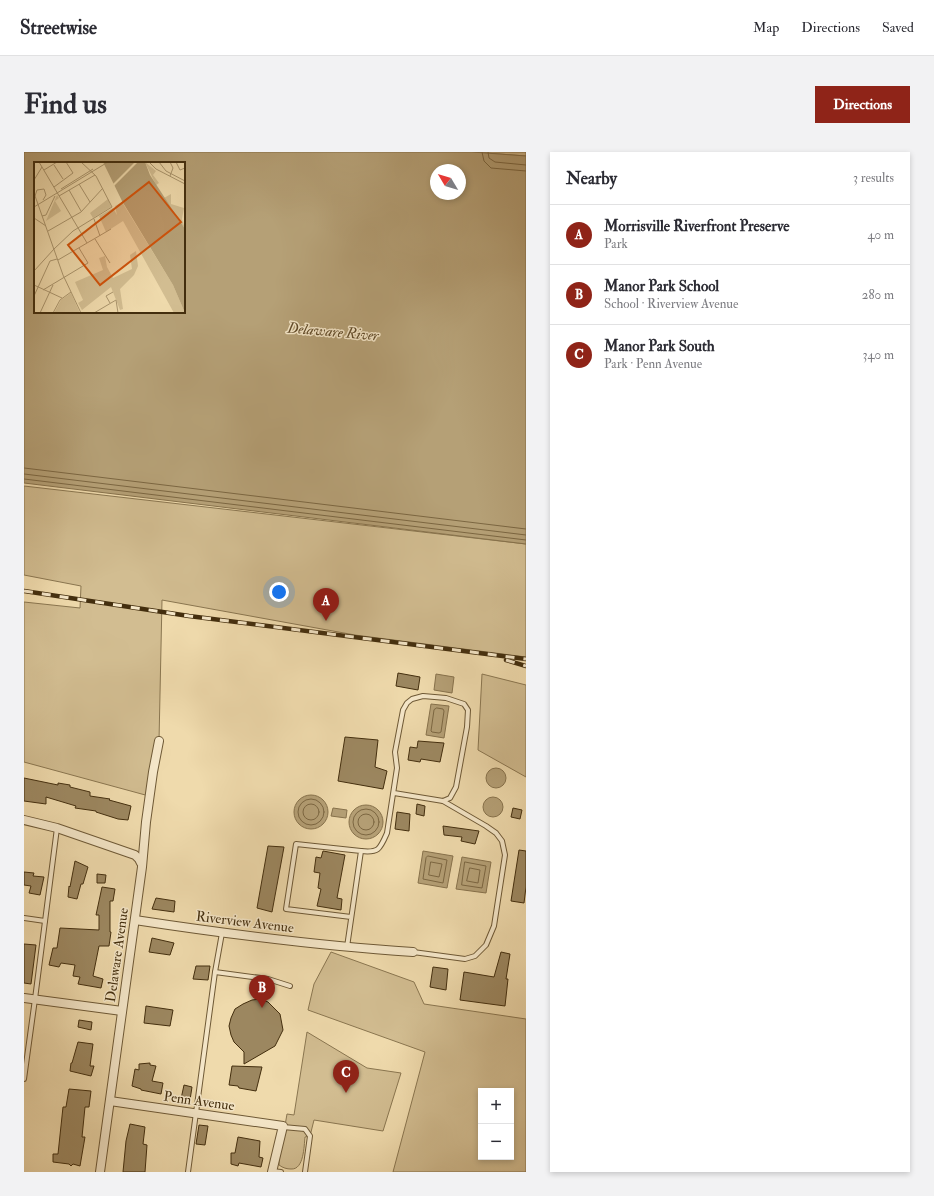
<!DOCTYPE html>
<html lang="en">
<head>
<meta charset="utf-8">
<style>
	:root { --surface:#fff; --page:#f2f2f3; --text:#2b2b33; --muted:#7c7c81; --line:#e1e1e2; --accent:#8f2418 }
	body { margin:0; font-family:"IM FELL Double Pica",serif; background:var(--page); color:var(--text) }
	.controls { position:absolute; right:12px; bottom:12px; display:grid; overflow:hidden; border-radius:0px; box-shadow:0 2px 6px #0003 }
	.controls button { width:36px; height:36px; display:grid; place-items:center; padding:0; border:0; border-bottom:1px solid var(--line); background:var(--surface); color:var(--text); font:20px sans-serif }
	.compass { position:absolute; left:406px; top:12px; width:36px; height:36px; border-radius:50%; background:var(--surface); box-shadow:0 2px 6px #0003; rotate:308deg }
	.you { position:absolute; left:255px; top:440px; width:14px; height:14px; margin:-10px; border:3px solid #fff; border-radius:50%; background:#1a73e8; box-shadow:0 0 0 6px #1a73e833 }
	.badge { display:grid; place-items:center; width:26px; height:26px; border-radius:50%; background:var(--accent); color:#fff; font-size:13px; font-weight:700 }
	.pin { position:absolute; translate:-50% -33px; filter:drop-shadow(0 1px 2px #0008) }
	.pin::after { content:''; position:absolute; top:21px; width:14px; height:12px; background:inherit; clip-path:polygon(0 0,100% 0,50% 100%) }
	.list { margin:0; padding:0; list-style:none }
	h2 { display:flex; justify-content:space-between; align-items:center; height:52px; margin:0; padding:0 16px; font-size:17px }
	h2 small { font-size:13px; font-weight:400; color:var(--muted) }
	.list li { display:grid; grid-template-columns:26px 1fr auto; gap:12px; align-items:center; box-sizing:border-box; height:60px; padding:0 16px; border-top:1px solid var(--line) }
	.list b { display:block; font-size:15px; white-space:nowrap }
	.list p { margin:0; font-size:13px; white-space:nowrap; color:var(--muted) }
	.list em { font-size:13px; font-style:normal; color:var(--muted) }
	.map { position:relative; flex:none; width:502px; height:1020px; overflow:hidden; border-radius:0px }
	header { display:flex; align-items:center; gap:24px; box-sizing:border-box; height:56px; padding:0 20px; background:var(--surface); border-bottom:1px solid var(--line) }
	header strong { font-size:19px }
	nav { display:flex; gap:22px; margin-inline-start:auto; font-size:14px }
	.intro { display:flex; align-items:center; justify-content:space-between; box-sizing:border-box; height:96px; padding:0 24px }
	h1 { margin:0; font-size:28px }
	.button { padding:10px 18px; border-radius:0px; background:var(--accent); color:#fff; font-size:14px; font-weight:700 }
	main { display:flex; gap:24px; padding:0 24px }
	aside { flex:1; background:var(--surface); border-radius:0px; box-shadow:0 2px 6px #0003 }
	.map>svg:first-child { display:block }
	.green { fill:#d2bd91; stroke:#8a7650; fill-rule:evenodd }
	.water { fill:#b5a076; stroke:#87724c; fill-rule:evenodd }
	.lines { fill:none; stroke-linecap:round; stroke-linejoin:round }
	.shore { stroke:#7c6742; stroke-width:1 }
	.building { fill:#9c8760; stroke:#432e0e }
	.lane-casing { stroke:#6e5936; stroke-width:6 }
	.street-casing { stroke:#6e5936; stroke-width:10 }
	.lane { stroke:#f5e7c9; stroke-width:4 }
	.street { stroke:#f5e7c9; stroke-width:8 }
	.rail-casing { stroke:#432e0e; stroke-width:4.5 }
	.rail { stroke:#f5e7c9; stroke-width:3; stroke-dasharray:9; stroke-linecap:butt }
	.labels { text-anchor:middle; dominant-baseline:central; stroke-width:3; stroke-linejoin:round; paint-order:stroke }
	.street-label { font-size:14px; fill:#432e0e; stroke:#f5e7c9 }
	.water-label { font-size:15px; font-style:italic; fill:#604a28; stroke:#f5e7c9 }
	.inset-road { fill:none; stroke:#aa956d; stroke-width:1 }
	.view { fill:#cf530c; fill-opacity:0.15; stroke:#cf530c; stroke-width:2 }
	.inset-edge { fill:none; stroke:#432e0e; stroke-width:2 }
</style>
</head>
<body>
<header>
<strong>Streetwise</strong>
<nav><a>Map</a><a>Directions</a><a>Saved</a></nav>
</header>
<div class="intro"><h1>Find us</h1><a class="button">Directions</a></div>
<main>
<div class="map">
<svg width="502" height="1020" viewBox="0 0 502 1020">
	<rect width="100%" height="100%" fill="#efdaac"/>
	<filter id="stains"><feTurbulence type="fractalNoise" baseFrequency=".005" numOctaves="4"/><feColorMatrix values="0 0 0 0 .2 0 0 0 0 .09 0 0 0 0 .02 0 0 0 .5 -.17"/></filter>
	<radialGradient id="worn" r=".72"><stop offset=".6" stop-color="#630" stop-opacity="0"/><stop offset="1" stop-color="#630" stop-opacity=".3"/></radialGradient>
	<g class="green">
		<path d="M448,0H502V4Z"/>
		<path d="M0,334L502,392V505L331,483L138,448L135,589L125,644L0,610V450L56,456L57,434L0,423Z"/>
		<path d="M458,522L502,533V625L454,598Z"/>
		<path d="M307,800L390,830L400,852L502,867V1020H369L401,900L284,858L290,832ZM457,939H487V1005H457Z"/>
		<path d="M283,880L343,916L377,921L359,979L290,968L286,984L281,985C280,994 280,1018 267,1017C263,1017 259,1016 255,1013V1008L263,962L270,963Z"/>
	</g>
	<g class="water">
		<path d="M0,0H448L502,4V392L0,331ZM11,11H160V160H11ZM412,18H436V42H412Z"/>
		<path d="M412,522L430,525L428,541L410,538Z"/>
		<path d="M407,552L425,554L420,586L402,583Z"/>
		<circle cx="472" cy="626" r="10"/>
		<circle cx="287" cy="660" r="17"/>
		<circle cx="469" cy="655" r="10"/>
		<circle cx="342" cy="670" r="17"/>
		<path d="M309,656L323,658L322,666L307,664Z"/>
		<path d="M399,699L429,704L423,736L394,731Z"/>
		<path d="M438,705L467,710L462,741L432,737Z"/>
	</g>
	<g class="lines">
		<g class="shore">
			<path d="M458,0L460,9L467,16L502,19"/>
			<path d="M464,0L465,6L471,10L502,13"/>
			<path d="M0,316L502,377"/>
			<path d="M0,322L502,383"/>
			<path d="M0,327L502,388"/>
			<path d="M413,556L419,557L420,559L417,580L415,581L408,580L407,579L410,558Z"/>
			<circle cx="287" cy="660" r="13"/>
			<circle cx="287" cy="660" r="8"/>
			<circle cx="342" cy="670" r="13"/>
			<circle cx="342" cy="670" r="8"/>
			<path d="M404,704L423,708L419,731L399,727L402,706Z"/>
			<path d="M407,710L418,712L415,725L405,723Z"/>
			<path d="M441,710L462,714L458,736L438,733Z"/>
			<path d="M446,716L456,718L454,731L443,729Z"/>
		</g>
	</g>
	<g class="building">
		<path d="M374,521L396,525L394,538L372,534Z"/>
		<path d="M321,585L354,588L351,615L363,619L359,637L314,629Z"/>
		<path d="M394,589L420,591L416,610L397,607L396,610L384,608L386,595L393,596Z"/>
		<path d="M0,626L34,633V631L46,633V635L66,640V644L86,647L85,648L107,654L104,668L94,667L72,660V659L51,656L52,654L22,645V652L0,649Z"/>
		<path d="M393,652L401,654L400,664L392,662Z"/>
		<path d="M489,656L498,658L496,667L487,665Z"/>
		<path d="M373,660L386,662L385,679L371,677Z"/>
		<path d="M419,674L455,679L451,692L437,689L438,685L420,683Z"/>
		<path d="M244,694L260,695L248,760L233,756Z"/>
		<path d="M495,698L502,699V735L500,751L487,749Z"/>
		<path d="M299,699L321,703L313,746L318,747L317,758L293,754L297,737L294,736L296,721L290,720L292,705L297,706Z"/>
		<path d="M51,709L64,715L59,732H57L53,747L44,745L45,734L46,735Z"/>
		<path d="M0,720L10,721L9,724L20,725L16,743L5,741L7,734L0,733Z"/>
		<path d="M73,722L82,723L81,731H73Z"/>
		<path d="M78,735L91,737L89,749H86V780H87L85,794H75L69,824L79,827L77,836L54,832L56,825L49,824L51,813L37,811L35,815L25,813L29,796H33L36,776L75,778V763H72Z"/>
		<path d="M132,746L151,749L150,760L128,757Z"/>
		<path d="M128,786L150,791L146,803L125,800Z"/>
		<path d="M0,792L12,793L7,832L0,831Z"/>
		<path d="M477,800L486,802L482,827H484L481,854L436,848L440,820L470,825Z"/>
		<path d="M172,814H186L184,828L169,827Z"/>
		<path d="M409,815L424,817L422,838L406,835Z"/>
		<path d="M236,847L244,850L256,862L259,878L251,894L220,912V900L210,890L207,883L205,874L207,866L211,857L219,852L228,848Z"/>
		<path d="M122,854L149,858L146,874L120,871Z"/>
		<path d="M55,868L68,870L67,878L54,875Z"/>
		<path d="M54,890L69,892L66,914H70L67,924L46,919L47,911H48Z"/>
		<path d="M126,911V913L132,914L128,929L139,931L137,942L117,938V937L108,934L111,917L115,918V912Z"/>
		<path d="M208,914L238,915L232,939L215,936L214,934L205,933Z"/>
		<path d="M160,933L168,935L166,948L157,947Z"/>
		<path d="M45,937L67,939L65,955H61L58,985H61L56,1014L49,1012L47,1014L45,1012L29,1010V1002H34L39,955H42Z"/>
		<path d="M106,972L121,975L119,992L123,993L121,1020H99L102,989Z"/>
		<path d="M175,973L184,974L181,993L172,992Z"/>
		<path d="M214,985L236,989L235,1005L239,1006L237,1015L215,1011L214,1014L207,1012V1001H211Z"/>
	</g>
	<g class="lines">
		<defs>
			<g id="lane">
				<path d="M337,699C355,701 356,697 363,681L373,616L371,600L379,558L383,551L388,547L399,544L422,546L440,552L444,558L443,575L432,635L426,646L419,649L370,641"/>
				<path d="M0,766L21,769"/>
				<path d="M323,795L337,699L272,692L262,757L327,765"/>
				<path d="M389,800L441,807L451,804L462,793L470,774L481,703L478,689L472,681L462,674L419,649"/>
				<path d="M191,820L244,827L266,834"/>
				<path d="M0,927L11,847L33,676"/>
				<path d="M259,975L281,977L286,984L281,1020"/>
				<path d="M248,1019L257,1020"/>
				<path d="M164,1020L191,820L198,781"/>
			</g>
			<g id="street">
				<path d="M0,668L33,676L111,703L115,707L117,711"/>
				<path d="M111,768C203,782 296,794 389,800"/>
				<path d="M0,846L98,859"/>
				<path d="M86,949L259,974L248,1020"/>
				<path d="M76,1020L118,715L122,670L129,620L135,589"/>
			</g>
		</defs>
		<use href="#lane" class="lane-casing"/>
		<use href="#street" class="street-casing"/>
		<use href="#lane" class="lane"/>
		<use href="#street" class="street"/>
		<defs>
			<g id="rail">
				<path d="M0,439L165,464L502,507"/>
				<path d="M482,508L502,514"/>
			</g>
		</defs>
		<use href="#rail" class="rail-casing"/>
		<use href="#rail" class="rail"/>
	</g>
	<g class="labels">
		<g class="street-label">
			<text transform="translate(221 770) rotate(7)">Riverview Avenue</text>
			<text transform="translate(93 803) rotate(-82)">Delaware Avenue</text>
			<text transform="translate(175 949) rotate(8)">Penn Avenue</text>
		</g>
		<g class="water-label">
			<text transform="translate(309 180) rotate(5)">Delaware River</text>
		</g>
	</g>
	<g transform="translate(10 10)">
		<rect width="151" height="151" fill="#efdaac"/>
		<path d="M111,0L122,9L119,13L125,21L122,23ZM137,32V42L150,46L148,57L151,67L130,36ZM23,33L25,36L21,39L27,49L12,59ZM74,37L77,45L59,56L56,51ZM88,40L139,123L151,151H140L89,59L72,70L65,54L79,46L83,53L81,44ZM102,89L104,104L100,113L86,127L89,147L86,148L77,125L48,148L44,141L49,138L41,120L69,108L65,96L71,94L73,105L79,116L98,107L96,93ZM37,131L46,151H20L27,138Z" fill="#d2bd91"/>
		<path d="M69,0H111L116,13L151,67V151L139,123L88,39Z" fill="#b5a076"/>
		<path d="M101,0H104L79,25L78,23Z" fill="#efdaac"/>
		<path class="inset-road" d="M5,0L53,81M115,0L122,7L151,22M125,0L132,9L151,19M142,0L146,8L151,6M20,3L29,17M10,8L23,0M136,14L139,6L136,0M0,18L8,5M45,22L56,40M20,25L39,11L32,0M27,27L59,7M35,28L47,49M0,31L29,113L47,151M1,34L3,28L10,27L12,33L9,38M25,34L61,13M0,45L74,0M8,54L12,53L21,34M0,56L12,64M60,57L66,74M14,69L47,50L69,26M61,77L76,101M20,87L39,69L78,45L62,14L47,0M24,98L77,67M0,109L20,87M0,123L28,136M9,128L54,101L45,86M0,134L16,99L23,97M76,141L72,134L79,130M6,151L19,123M19,151L26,138L37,130M60,151L82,138L84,151"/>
		<path class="view" d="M115,20L147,60L66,123L34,83Z"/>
		<rect width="151" height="151" class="inset-edge"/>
	</g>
	<rect width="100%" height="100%" filter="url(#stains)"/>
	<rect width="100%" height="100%" fill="url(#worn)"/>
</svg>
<div class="controls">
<button>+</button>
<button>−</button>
</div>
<svg class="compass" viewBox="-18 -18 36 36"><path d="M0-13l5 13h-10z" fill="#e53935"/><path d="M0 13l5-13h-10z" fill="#7c7c81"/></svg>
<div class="you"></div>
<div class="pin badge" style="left:302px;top:469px">A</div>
<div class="pin badge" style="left:238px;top:856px">B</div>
<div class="pin badge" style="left:322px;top:941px">C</div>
</div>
<aside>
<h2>Nearby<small>3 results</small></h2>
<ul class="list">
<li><span class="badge">A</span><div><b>Morrisville Riverfront Preserve</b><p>Park</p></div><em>40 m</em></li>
<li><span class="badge">B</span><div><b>Manor Park School</b><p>School · Riverview Avenue</p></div><em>280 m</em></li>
<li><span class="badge">C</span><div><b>Manor Park South</b><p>Park · Penn Avenue</p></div><em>340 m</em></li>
</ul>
</aside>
</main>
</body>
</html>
